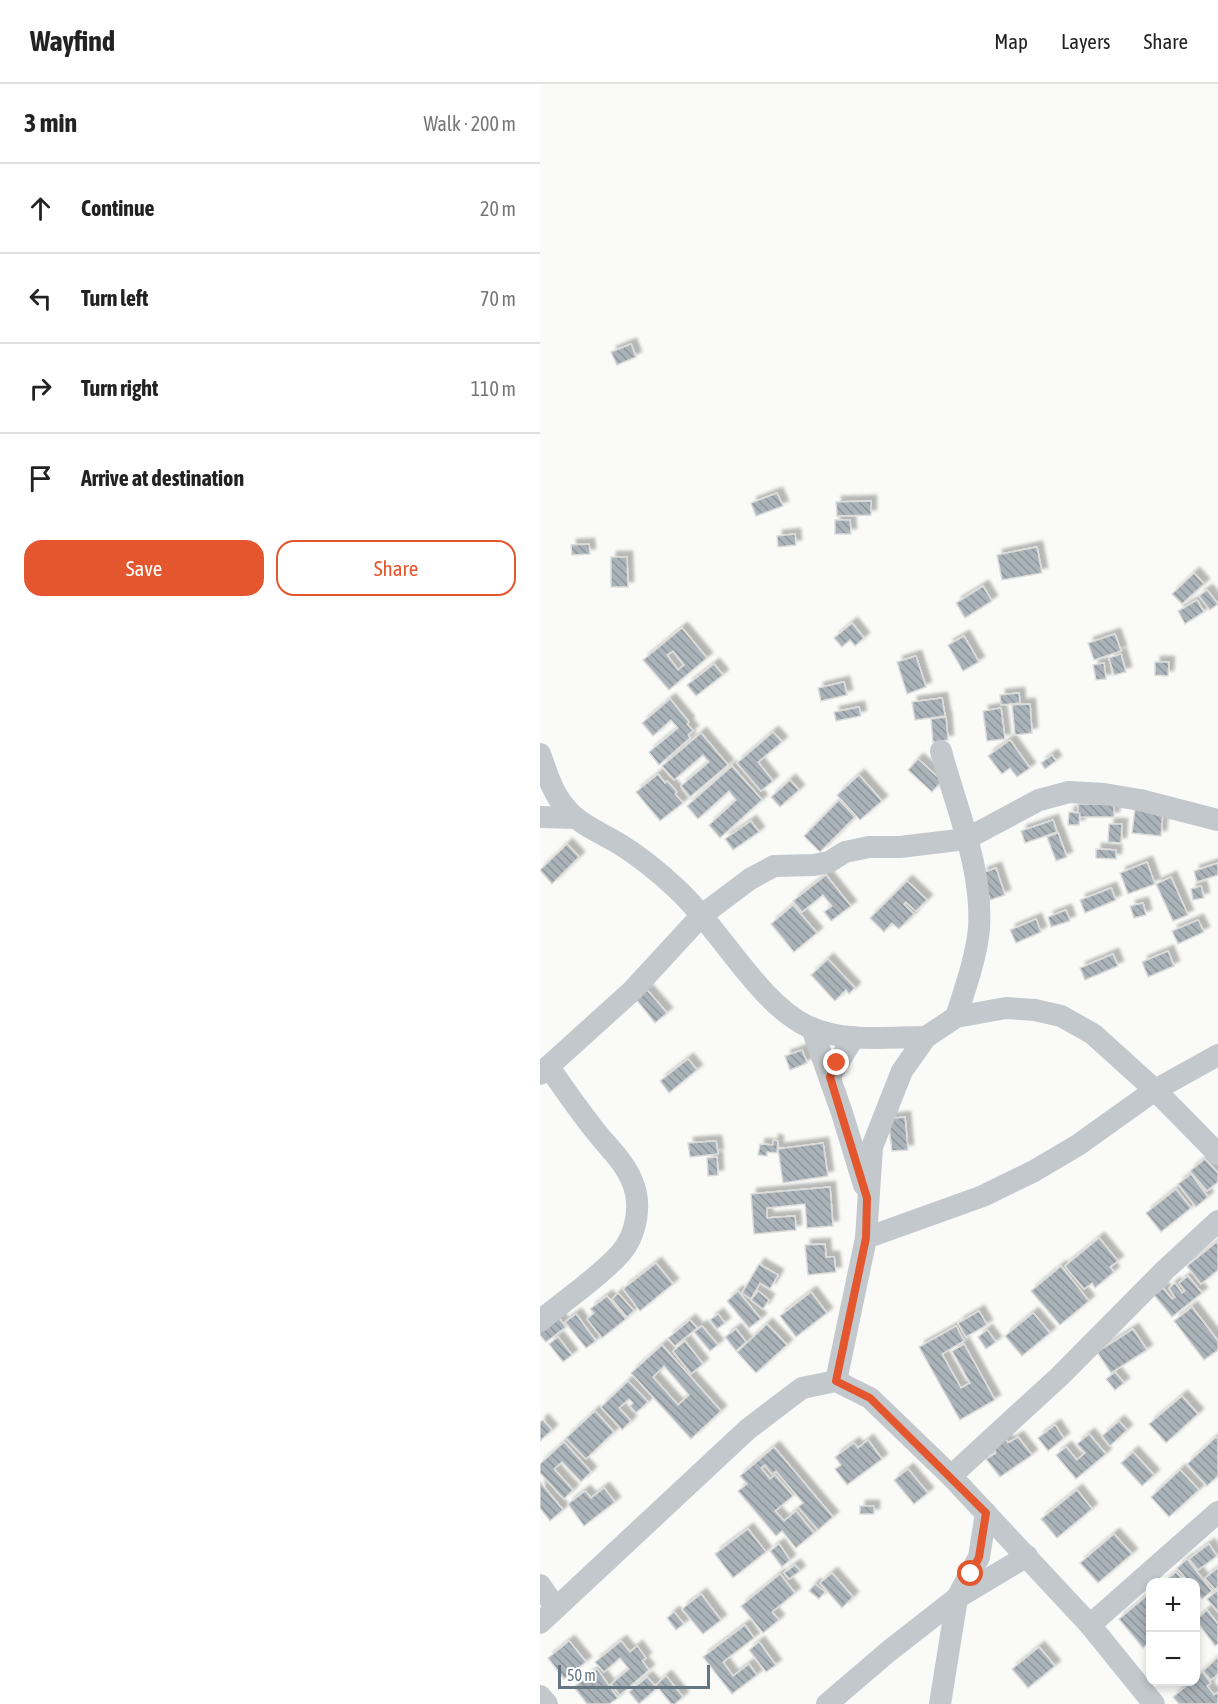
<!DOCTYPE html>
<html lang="en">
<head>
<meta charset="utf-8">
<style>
	:root { --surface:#fff; --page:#f2f2f2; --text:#222; --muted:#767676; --line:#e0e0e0; --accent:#e4572e }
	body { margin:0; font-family:"Asap Condensed",sans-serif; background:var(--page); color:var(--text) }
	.controls { position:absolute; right:18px; bottom:18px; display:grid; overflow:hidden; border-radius:12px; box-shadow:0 3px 9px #0003 }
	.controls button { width:54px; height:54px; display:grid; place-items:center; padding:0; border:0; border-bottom:2px solid var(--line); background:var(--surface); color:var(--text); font:30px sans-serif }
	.scale { position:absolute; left:18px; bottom:15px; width:152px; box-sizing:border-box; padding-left:6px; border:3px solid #657683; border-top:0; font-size:16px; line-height:21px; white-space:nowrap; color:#657683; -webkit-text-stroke:4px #fff; paint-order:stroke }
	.stop { position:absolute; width:18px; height:18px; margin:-14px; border:4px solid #e4572e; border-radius:50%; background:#fff }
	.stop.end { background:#e4572e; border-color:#fff; box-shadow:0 2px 6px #0008 }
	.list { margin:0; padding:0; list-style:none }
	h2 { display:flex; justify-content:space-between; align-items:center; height:78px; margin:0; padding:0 24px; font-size:26px }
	h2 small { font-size:20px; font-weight:400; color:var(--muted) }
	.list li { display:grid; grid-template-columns:39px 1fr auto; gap:18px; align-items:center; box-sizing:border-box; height:90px; padding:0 24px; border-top:2px solid var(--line) }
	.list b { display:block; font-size:22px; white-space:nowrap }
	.list em { font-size:20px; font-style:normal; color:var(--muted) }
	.actions { display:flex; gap:12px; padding:18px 24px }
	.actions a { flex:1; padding:14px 0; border:2px solid var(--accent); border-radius:18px; text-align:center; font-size:21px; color:var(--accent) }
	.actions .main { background:var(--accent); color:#fff }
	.icon { flex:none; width:33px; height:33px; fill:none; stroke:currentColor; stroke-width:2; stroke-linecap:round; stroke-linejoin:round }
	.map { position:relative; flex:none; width:678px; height:1620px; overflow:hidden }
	header { display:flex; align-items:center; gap:36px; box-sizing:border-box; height:84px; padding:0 30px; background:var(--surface); border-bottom:2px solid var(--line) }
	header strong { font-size:28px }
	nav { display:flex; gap:33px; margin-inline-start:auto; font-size:21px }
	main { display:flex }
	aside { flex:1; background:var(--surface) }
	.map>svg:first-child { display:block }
	.building { fill:url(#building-back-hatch); stroke:#dcdcda; stroke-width:1.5; fill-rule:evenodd; filter:url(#shadow) }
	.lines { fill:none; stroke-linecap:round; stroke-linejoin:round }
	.minor { stroke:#c3c8cc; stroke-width:22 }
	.route { stroke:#e4572e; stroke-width:8 }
</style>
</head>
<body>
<header>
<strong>Wayfind</strong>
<nav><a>Map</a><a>Layers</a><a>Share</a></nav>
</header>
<main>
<aside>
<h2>3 min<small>Walk · 200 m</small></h2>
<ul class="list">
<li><svg class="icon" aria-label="ahead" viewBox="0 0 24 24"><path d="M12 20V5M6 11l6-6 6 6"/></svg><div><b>Continue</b></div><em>20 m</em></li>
<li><svg class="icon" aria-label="left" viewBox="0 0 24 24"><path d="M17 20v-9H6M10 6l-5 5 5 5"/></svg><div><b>Turn left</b></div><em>70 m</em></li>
<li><svg class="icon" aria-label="right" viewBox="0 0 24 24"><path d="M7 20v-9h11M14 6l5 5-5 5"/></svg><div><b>Turn right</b></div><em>110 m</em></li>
<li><svg class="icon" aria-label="arrive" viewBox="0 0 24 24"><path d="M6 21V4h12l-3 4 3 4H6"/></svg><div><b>Arrive at destination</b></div></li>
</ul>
<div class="actions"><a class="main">Save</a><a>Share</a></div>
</aside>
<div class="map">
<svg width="678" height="1620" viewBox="0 0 678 1620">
	<defs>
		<pattern id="building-back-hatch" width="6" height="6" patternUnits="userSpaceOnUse" patternTransform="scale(1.5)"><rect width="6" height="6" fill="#aab3b9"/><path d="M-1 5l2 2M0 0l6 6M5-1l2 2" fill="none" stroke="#8e969c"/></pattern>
		<filter id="shadow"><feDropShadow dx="5.5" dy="-5.5" stdDeviation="1.5" flood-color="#0004"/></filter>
	</defs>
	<rect width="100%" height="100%" fill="#fafaf8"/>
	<g class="building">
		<path d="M91,260L96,273L77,281L71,268Z"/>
		<path d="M237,409L243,422L216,432L211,419Z"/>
		<path d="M331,417V431L297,432L296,418Z"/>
		<path d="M295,436H310L311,450H295Z"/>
		<path d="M255,450L256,461L238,463L237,452Z"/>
		<path d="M49,460L50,470L32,471L31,461Z"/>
		<path d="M497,463L502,489L462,496L457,471Z"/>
		<path d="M71,473H87L88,503H71Z"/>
		<path d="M654,489L664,500L642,520L632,510Z"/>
		<path d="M443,502L452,517L425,534L416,519Z"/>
		<path d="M667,506L678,520L670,526L659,512Z"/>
		<path d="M657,516L664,528L645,540L638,527Z"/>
		<path d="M312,539L324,554L315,562L310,556L302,563L294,554Z"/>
		<path d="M142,544L167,574L129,606L103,576ZM133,567L144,581L138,586L127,571Z"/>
		<path d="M575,550L581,567L554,576L548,559Z"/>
		<path d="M424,552L439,578L423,587L408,561Z"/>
		<path d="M581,570L586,588L574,591L569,574Z"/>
		<path d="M376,572L386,603L367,610L357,578Z"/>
		<path d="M615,578H629L628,592L615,591Z"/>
		<path d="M564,579L566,595L556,596L553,581Z"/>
		<path d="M174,580L183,591L156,612L147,601Z"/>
		<path d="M304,598L307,611L281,617L278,604Z"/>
		<path d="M479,609L480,619L461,621L460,611Z"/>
		<path d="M402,614L405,632L375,636L372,618Z"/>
		<path d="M130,615L149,638L147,640L153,647L148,651L150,654L119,681L109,668L138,644L131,636L113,652L102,639Z"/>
		<path d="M490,620L492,649L475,651L472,621Z"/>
		<path d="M319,623L321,632L296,637L294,628Z"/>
		<path d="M461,624L465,655L447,657L443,627Z"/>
		<path d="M406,633L408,656L393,658L391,635Z"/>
		<path d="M233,648L242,658L218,678L233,697L221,707L197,679Z"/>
		<path d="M161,649L188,681L150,713L141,702L169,678L163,671L134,696L122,682Z"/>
		<path d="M470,656L490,684L477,693L470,684L462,690L448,672Z"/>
		<path d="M512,671L516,677L505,685L501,679Z"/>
		<path d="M378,675L402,697L392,708L368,686Z"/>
		<path d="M192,682L222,716L180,754L169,741L196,716L189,707L158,735L147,722Z"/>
		<path d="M118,690L125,699L127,697L137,708L135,710L143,719L120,737L96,708Z"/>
		<path d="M319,691L342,717L320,736L297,711Z"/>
		<path d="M250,696L259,706L240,723L231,713Z"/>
		<path d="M299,716L315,733L280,768L264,752Z"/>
		<rect x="538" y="720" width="36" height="13"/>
		<path d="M595,724L623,727L621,752L592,749Z"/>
		<path d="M529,728L540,729L539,741H528Z"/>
		<path d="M513,736L517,748L485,759L481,747Z"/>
		<path d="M211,737L219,748L193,766L185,755Z"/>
		<path d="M569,740H582L581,759L568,758Z"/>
		<path d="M518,749L527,773L516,777L507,753Z"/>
		<path d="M27,760L39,773L12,800L0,786Z"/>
		<path d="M556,765L576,766V775L556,774Z"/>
		<path d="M607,778L615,800L588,810L580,789Z"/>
		<path d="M678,779V791L657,798L654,787Z"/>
		<path d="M456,784L465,811L450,816L442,789Z"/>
		<path d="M286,791L311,822L291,837L284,828L292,822L283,811L262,828L253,817Z"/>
		<path d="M631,793L648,831L633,837L616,800Z"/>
		<path d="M367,797L387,816L376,827L366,818L364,820L374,830L359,845L352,839L344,848L330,834Z"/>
		<path d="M661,802L664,814L653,816L651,805Z"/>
		<path d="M571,804L576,816L545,829L540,816Z"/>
		<path d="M603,819L606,831L594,834L590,822Z"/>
		<path d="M253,821L277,849L254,868L231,840Z"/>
		<path d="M526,826L530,837L511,843L508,833Z"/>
		<path d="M496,835L501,848L476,859L470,846Z"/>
		<path d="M658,836L664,848L638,860L632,847Z"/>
		<path d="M628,867L634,882L608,893L602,878Z"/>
		<path d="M573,870L578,882L545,896L540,884Z"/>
		<path d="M288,875L315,904L309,910L306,906L295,917L271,891Z"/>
		<path d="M107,906L127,929L115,939L96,915Z"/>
		<path d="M262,966L267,979L250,986L245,972Z"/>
		<path d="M148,975L157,986L129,1009L120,997Z"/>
		<path d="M365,1033L368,1066L352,1067L348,1035Z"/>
		<path d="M233,1056L238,1057L237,1069L227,1068V1072L218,1071L220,1060L233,1061Z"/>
		<path d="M176,1057L178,1070L150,1073L148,1059Z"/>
		<path d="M283,1059L288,1092L243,1099L238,1065Z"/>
		<path d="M177,1073L178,1091L168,1092L167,1074Z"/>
		<path d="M665,1075L678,1089V1098L667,1107L650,1087Z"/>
		<path d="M651,1090L668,1113L656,1123L638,1100Z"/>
		<path d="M290,1103L293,1142L267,1144L265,1120L227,1124V1134L255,1132L256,1146L214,1150L211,1110Z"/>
		<path d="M636,1105L651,1124L621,1148L606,1129Z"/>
		<path d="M559,1154L578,1177L570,1183L574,1188L555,1204L552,1199L544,1205L525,1182Z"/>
		<path d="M678,1157V1186L661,1200L647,1182Z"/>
		<path d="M285,1160L286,1173H294L296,1188L268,1191L265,1161Z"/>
		<path d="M116,1179L133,1200L100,1227L83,1205Z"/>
		<path d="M219,1180L238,1191L230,1205L220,1199L211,1215L202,1209Z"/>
		<path d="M521,1182L549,1217L520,1241L491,1207Z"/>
		<path d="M648,1192L662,1209L632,1233L614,1211L623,1204L632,1215L635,1213L629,1204L635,1199L642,1209L645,1207L639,1199Z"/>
		<path d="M198,1207L221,1235L209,1244L187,1217Z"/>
		<path d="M218,1207L229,1216L223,1225L211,1216Z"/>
		<path d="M271,1208L287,1229L256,1253L240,1232Z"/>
		<path d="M78,1209L94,1227L87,1233L72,1215Z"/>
		<path d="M67,1212L86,1235L62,1254L47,1235L54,1229L50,1225Z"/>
		<path d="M652,1223L678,1257V1266L664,1276L634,1237Z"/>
		<path d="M439,1227L447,1241L426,1253L418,1239Z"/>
		<path d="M493,1229L510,1249L482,1272L465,1252Z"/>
		<path d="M36,1230L56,1257L46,1264L25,1238Z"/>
		<path d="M178,1230L185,1239L177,1245L170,1236Z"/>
		<path d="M18,1233L26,1243L6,1258L0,1251V1246Z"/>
		<path d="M150,1236L157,1244L135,1262L128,1254Z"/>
		<path d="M227,1240L247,1261L216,1289L197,1268Z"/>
		<path d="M162,1242L178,1261L170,1267L154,1248Z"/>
		<path d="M416,1242L424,1257L402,1270L421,1304L430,1299L412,1267L424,1260L455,1316L420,1336L379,1263Z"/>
		<path d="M196,1245L206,1258L196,1267L185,1253Z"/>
		<path d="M593,1245L607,1266L571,1289L557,1268Z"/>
		<path d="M447,1246L456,1258L446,1265L438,1253Z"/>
		<path d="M18,1253L32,1271L23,1278L9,1260Z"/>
		<path d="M145,1257L163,1280L151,1290L133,1267Z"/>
		<path d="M122,1261L181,1327L151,1355L91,1289ZM124,1282L149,1311L138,1321L113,1293Z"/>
		<path d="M575,1288L584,1299L575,1306L566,1295Z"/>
		<path d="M88,1297L108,1318L96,1329L90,1322L93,1319L89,1315L79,1324L91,1337L82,1346L61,1323Z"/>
		<path d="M642,1312L658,1330L626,1359L609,1340Z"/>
		<path d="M55,1327L74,1348L46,1375L26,1354Z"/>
		<path d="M3,1336L12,1346L0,1357V1338Z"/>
		<path d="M579,1337L587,1346L570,1362L562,1352Z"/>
		<path d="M515,1341L524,1354L508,1367L498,1354Z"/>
		<path d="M549,1350L566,1370L536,1395L516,1371L526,1363L537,1376L545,1369L537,1360Z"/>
		<path d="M463,1352L468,1359L478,1353L492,1371L460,1393L446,1375L456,1369L451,1361Z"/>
		<path d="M676,1353L678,1355V1392L667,1402L647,1380Z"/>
		<path d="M328,1356L342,1375L307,1401L295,1385L301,1381L295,1373L314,1359L318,1364Z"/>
		<path d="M24,1358L51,1388L41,1398L22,1378L14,1385L33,1406L24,1415L0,1389V1380Z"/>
		<path d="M234,1363L293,1433L278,1446L258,1423L263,1419L236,1387L232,1390L225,1381L221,1384L230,1395L235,1391L253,1412L235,1427L244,1437L256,1427L274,1449L256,1464L242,1447L236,1452L198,1407L207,1400L200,1392Z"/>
		<path d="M593,1368L614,1391L602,1402L581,1379Z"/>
		<path d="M368,1385L388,1409L374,1420L354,1396Z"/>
		<path d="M640,1386L659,1406L629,1433L611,1413Z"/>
		<path d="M0,1398L23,1426L10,1437L0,1424Z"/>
		<path d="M64,1404L75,1418L44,1442L28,1420L45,1407L51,1414Z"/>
		<path d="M537,1406L552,1425L517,1454L501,1435Z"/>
		<rect x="320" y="1422" width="14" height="8"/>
		<path d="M208,1445L226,1468L193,1494L175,1470Z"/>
		<path d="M574,1450L592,1470L558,1499L540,1479Z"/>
		<path d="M239,1460L250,1476L242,1483L230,1467Z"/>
		<path d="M669,1460L677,1472L658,1486L649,1475Z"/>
		<path d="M647,1475L672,1507L662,1515L656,1507V1498H649L637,1484Z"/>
		<path d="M255,1481L260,1487L249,1495L244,1489Z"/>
		<path d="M678,1484V1503L675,1505L665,1494Z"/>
		<path d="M636,1488L645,1498H624Z"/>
		<path d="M292,1489L313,1513L302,1524L280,1499Z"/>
		<path d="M240,1490L255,1509L232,1528L239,1536L223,1549L201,1522Z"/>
		<path d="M275,1500L285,1508L279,1515L269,1507Z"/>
		<path d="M678,1506V1528L667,1515Z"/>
		<path d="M610,1509V1558L603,1564L579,1535Z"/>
		<path d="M161,1510L181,1536L163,1550L142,1525Z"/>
		<path d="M667,1526L678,1540V1560L675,1562L656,1536Z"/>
		<path d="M134,1528L144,1540L136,1546L127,1534Z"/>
		<path d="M205,1541L214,1554L183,1578L193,1592L209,1580L217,1591L192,1610L163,1573Z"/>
		<path d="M29,1557L46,1578L24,1595L8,1574Z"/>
		<path d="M81,1557L90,1568L97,1562L106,1574L102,1577L109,1586L80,1611L71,1600L89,1585L80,1574L64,1588L55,1578Z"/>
		<path d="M219,1558L236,1581L226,1588L209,1566Z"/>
		<path d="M499,1563L515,1582L488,1604L472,1585Z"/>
		<path d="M678,1573V1590L671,1596L663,1587Z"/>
		<path d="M57,1585L78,1614L69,1620H47L34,1603Z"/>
		<path d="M662,1588L671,1599L667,1602L674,1611L678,1608V1620H639L633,1613L651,1598H656V1594Z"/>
		<path d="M126,1592L143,1613L135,1620H131L116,1601Z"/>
		<path d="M107,1593L117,1604L99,1620L89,1608Z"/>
	</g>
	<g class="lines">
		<g class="minor">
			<path d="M401,667C416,724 443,784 439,845C436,874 425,905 416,933"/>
			<path d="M0,670C7,689 12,708 25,723C39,741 62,749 81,761C102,774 120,789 138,806C180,845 219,920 269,943C305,959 348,953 386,953"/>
			<path d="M0,733L36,734"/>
			<path d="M272,944L302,1029L324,1101"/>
			<path d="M0,990L92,907L162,831L210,795L234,782L274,781L289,778L305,768L329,763H360L426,755L499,716L529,708L564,710L600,716L678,736"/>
			<path d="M290,992L314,953"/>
			<path d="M326,1154L443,1112L494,1087L538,1061L615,1006L678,971"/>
			<path d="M0,1237C26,1215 57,1195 80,1170C97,1151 102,1119 92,1097C85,1079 69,1064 57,1049C40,1028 24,1005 9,983"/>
			<path d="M296,1297L326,1154L332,1063L362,987L386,953L416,933L466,924L495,926L521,932L553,950L615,1006L678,1070"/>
			<path d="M411,1392L520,1292L625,1186L678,1137"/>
			<path d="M0,1501L16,1524"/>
			<path d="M0,1539L208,1345L262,1304L296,1297L330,1314L411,1392L550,1541L614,1620"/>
			<path d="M550,1541L678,1428"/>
			<path d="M0,1612L7,1620"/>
			<path d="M287,1620L349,1567L417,1514L487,1472"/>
			<path d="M400,1620L417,1514L439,1473L446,1429"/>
		</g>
	</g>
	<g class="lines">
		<path class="route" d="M297,979L290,993L327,1114L326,1154L296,1297L330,1314L446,1429L439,1473L431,1490"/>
	</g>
</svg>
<div class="controls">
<button>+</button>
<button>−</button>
</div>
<div class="scale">50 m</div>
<div class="stop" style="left:431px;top:1490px"></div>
<div class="stop end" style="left:297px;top:979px"></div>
</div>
</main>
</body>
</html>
